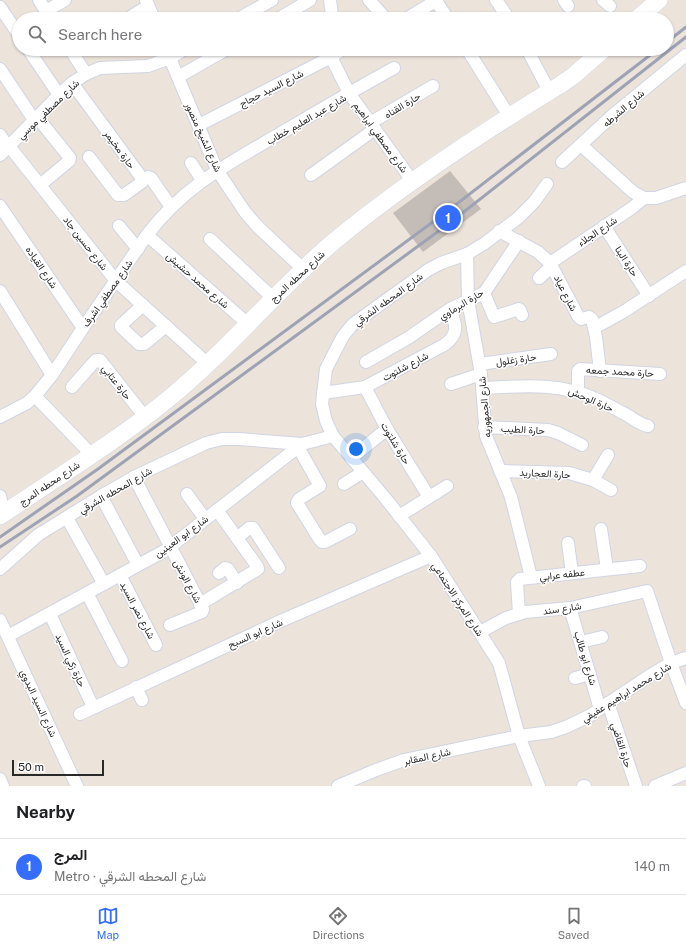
<!DOCTYPE html>
<html lang="en">
<head>
<meta charset="utf-8">
<style>
	:root { --surface:#fff; --page:#f6f6f6; --text:#202124; --muted:#757577; --line:#e0e0e0; --accent:#356eff }
	body { margin:0; font-family:"Public Sans",Vazirmatn,sans-serif; background:var(--page); color:var(--text) }
	.scale { position:absolute; left:12px; bottom:10px; width:92px; box-sizing:border-box; padding-left:4px; border:2px solid #292929; border-top:0; font-size:11px; line-height:14px; white-space:nowrap; color:#292929; -webkit-text-stroke:3px #fff; paint-order:stroke }
	.you { position:absolute; left:356px; top:449px; width:14px; height:14px; margin:-10px; border:3px solid #fff; border-radius:50%; background:#1a73e8; box-shadow:0 0 0 6px #1a73e833 }
	.badge { display:grid; place-items:center; width:26px; height:26px; border-radius:50%; background:var(--accent); color:#fff; font-size:13px; font-weight:700 }
	.pin { position:absolute; translate:-50% -50%; border:2px solid #fff; box-shadow:0 1px 4px #0006 }
	.list { margin:0; padding:0; list-style:none }
	h2 { display:flex; justify-content:space-between; align-items:center; height:52px; margin:0; padding:0 16px; font-size:17px }
	h2 small { font-size:13px; font-weight:400; color:var(--muted) }
	.list li { display:grid; grid-template-columns:26px 1fr auto; gap:12px; align-items:center; box-sizing:border-box; height:56px; padding:0 16px; border-top:1px solid var(--line) }
	.list b { display:block; font-size:15px; white-space:nowrap }
	.list p { margin:0; font-size:13px; white-space:nowrap; color:var(--muted) }
	.list em { font-size:13px; font-style:normal; color:var(--muted) }
	.icon { flex:none; width:22px; height:22px; fill:none; stroke:currentColor; stroke-width:2; stroke-linecap:round; stroke-linejoin:round }
	.map { position:relative; flex:none; width:686px; height:786px; overflow:hidden }
	.search { position:absolute; background:var(--surface); box-shadow:0 1px 3px #0004; left:12px; right:12px; top:12px; height:44px; display:flex; align-items:center; gap:10px; box-sizing:border-box; padding:0 14px; border-radius:22px; color:var(--muted); font-size:15px }
	.sheet { height:108px; background:var(--surface) }
	nav { display:flex; justify-content:space-around; align-items:center; box-sizing:border-box; height:56px; border-top:1px solid var(--line); background:var(--surface); font-size:11px; color:var(--muted) }
	nav a { display:grid; justify-items:center; gap:2px }
	nav .on { color:var(--accent) }
	.map>svg:first-child { display:block }
	.building { fill:#c4bdb7 }
	.lines { fill:none; stroke-linecap:round; stroke-linejoin:round }
	.minor-casing { stroke:#d0d5e3; stroke-width:14 }
	.secondary-casing { stroke:#d0d5e3; stroke-width:18 }
	.minor { stroke:#fff; stroke-width:12 }
	.secondary { stroke:#fff; stroke-width:17 }
	.rail { stroke:#9da3b5; stroke-width:3 }
	.labels { text-anchor:middle; dominant-baseline:central; stroke-width:3; stroke-linejoin:round; paint-order:stroke }
	.street-label { font-size:10px; fill:#292929; stroke:#fff }
</style>
</head>
<body>
<div class="map">
<svg width="686" height="786" viewBox="0 0 686 786">
	<rect width="100%" height="100%" fill="#ece3db"/>
	<path class="building" d="M450,171L481,209L423,252L393,213Z"/>
	<g class="lines">
		<defs>
			<g id="minor">
				<path d="M39,0L51,19"/>
				<path d="M146,0L154,19"/>
				<path d="M369,0L386,19"/>
				<path d="M496,0L509,19"/>
				<path d="M564,0L568,6"/>
				<path d="M603,0L610,6"/>
				<path d="M436,1L448,19"/>
				<path d="M0,7L19,35"/>
				<path d="M46,11L65,0"/>
				<path d="M127,19L148,6"/>
				<path d="M238,19L272,0"/>
				<path d="M278,19L310,0"/>
				<path d="M329,19L332,15L330,0"/>
				<path d="M406,19L437,0"/>
				<path d="M28,49L59,95"/>
				<path d="M70,49L86,74"/>
				<path d="M166,49L217,170L245,212L258,227L303,269"/>
				<path d="M467,49L509,116"/>
				<path d="M527,49L549,91"/>
				<path d="M330,50L331,57L349,93L413,182"/>
				<path d="M0,69L34,120"/>
				<path d="M178,77L227,49"/>
				<path d="M72,83L141,177L143,179L148,177L151,178L171,207"/>
				<path d="M37,117L70,158L69,161L40,185"/>
				<path d="M370,123L433,86"/>
				<path d="M199,125L331,57L343,49"/>
				<path d="M0,135L8,147"/>
				<path d="M581,145L633,192L644,198H656L686,188"/>
				<path d="M9,146L116,281L208,364"/>
				<path d="M0,155L59,95L72,83L86,74L100,68L148,66L170,58L185,49"/>
				<path d="M89,157L118,195H124L142,182L143,179"/>
				<path d="M562,162L613,115L686,55"/>
				<path d="M191,163L202,180"/>
				<path d="M311,175L375,129"/>
				<path d="M0,206L83,328"/>
				<path d="M119,226L138,249"/>
				<path d="M604,226L649,296"/>
				<path d="M499,231L538,252L550,263L578,316L581,319L589,317L592,319L596,337L600,371"/>
				<path d="M147,235L248,324"/>
				<path d="M210,239L273,298"/>
				<path d="M467,254L468,300L481,374L486,436L511,497L531,577"/>
				<path d="M550,263L632,208L644,198"/>
				<path d="M539,278L552,266"/>
				<path d="M0,291L52,375"/>
				<path d="M484,293L494,317L519,309L520,310L522,315"/>
				<path d="M143,305L121,325V327L139,344H144L166,326"/>
				<path d="M594,328L623,312L686,271"/>
				<path d="M366,362L408,338L450,309L484,293L519,241"/>
				<path d="M480,364L551,354"/>
				<path d="M451,384L481,374"/>
				<path d="M72,387L94,362L96,360H100L145,417"/>
				<path d="M365,387L387,429L429,497"/>
				<path d="M483,388C522,386 559,382 596,399C605,403 614,408 623,413C632,417 638,424 648,426"/>
				<path d="M578,392V371L580,369L660,374"/>
				<path d="M323,393L365,387L444,345C460,334 456,324 450,309"/>
				<path d="M35,396L91,454"/>
				<path d="M0,417L27,403L35,396L52,375L83,328L147,235C185,185 228,164 281,133C318,111 356,89 394,68"/>
				<path d="M484,427L548,430L558,433L582,445"/>
				<path d="M298,447L320,486L299,499L297,503L320,540L322,542H325L350,529"/>
				<path d="M351,458L387,429"/>
				<path d="M500,471L569,473L593,480L611,490"/>
				<path d="M134,477L203,609L202,612L170,625"/>
				<path d="M593,480L608,455"/>
				<path d="M344,484L363,472"/>
				<path d="M187,494L205,519"/>
				<path d="M0,496L4,513"/>
				<path d="M101,496L138,565"/>
				<path d="M399,516L447,486"/>
				<path d="M67,518L104,584"/>
				<path d="M601,529L607,569"/>
				<path d="M237,538L249,528H253L279,568"/>
				<path d="M568,543L572,573"/>
				<path d="M0,569L38,535L101,496L134,477L206,443L222,439H239L302,444L333,436"/>
				<path d="M219,573L225,568L228,569L237,583"/>
				<path d="M120,575L156,645"/>
				<path d="M87,593L122,661"/>
				<path d="M200,604L258,569L257,566L217,510"/>
				<path d="M570,608L600,709"/>
				<path d="M50,614L93,707"/>
				<path d="M519,614L517,582L520,579L640,566"/>
				<path d="M0,620L77,786"/>
				<path d="M480,632L506,618L525,612L570,608L647,591L671,663L686,703"/>
				<path d="M8,636L166,550L302,444"/>
				<path d="M581,642L602,637"/>
				<path d="M575,678L590,674"/>
				<path d="M136,687L142,700"/>
				<path d="M608,703L636,786"/>
				<path d="M80,714L283,620L431,556"/>
				<path d="M0,779L3,786"/>
				<path d="M338,786L376,770L404,760L519,736L551,732L566,727L589,716L649,676L671,663L686,658"/>
				<path d="M539,786L519,736L499,663L431,556L386,499L333,436L326,421L322,404L326,369L343,336L353,324L428,270L441,263L467,254L485,243L518,218L534,202L547,184"/>
				<path d="M583,786H585"/>
				<path d="M655,786L686,773"/>
			</g>
			<g id="secondary">
				<path d="M637,19L659,0"/>
				<path d="M0,516C56,478 114,443 167,400C226,352 274,293 332,243C403,184 481,133 560,85L573,76L604,49"/>
			</g>
		</defs>
		<use href="#minor" class="minor-casing"/>
		<use href="#secondary" class="secondary-casing"/>
		<use href="#minor" class="minor"/>
		<use href="#secondary" class="secondary"/>
		<g class="rail">
			<path d="M667,42L686,27"/>
			<path d="M0,537L98,469L445,213L658,49"/>
			<path d="M0,547L77,496L451,222L686,37"/>
		</g>
	</g>
	<g class="labels">
		<g class="street-label">
			<text transform="translate(271 88) rotate(-27)">شارع السيد حجاج</text>
			<text transform="translate(402 105) rotate(-31)">حارة القناه</text>
			<text transform="translate(623 108) rotate(-41)">شارع الشرطه</text>
			<text transform="translate(48 109) rotate(-44)">شارع مصطفي موسي</text>
			<text transform="translate(306 119) rotate(-30)">شارع عبد العليم خطاب</text>
			<text transform="translate(204 137) rotate(66)">شارع الشيخ منصور</text>
			<text transform="translate(381 137) rotate(54)">شارع مصطفي ابراهيم</text>
			<text transform="translate(120 149) rotate(54)">حارة مخيمر</text>
			<text transform="translate(597 231) rotate(-34)">شارع الجلاء</text>
			<text transform="translate(86 243) rotate(52)">شارع حسين جاد</text>
			<text transform="translate(627 261) rotate(57)">حارة البنا</text>
			<text transform="translate(42 267) rotate(56)">شارع القياده</text>
			<text transform="translate(297 276) rotate(-43)">شارع محطه المرج</text>
			<text transform="translate(198 280) rotate(41)">شارع محمد حشيش</text>
			<text transform="translate(107 293) rotate(-55)">شارع مصطفي اشرف</text>
			<text transform="translate(566 293) rotate(63)">شارع عياد</text>
			<text transform="translate(388 299) rotate(-36)">شارع المحطه الشرقي</text>
			<text transform="translate(461 304) rotate(-31)">حارة البرماوي</text>
			<text transform="translate(516 359) rotate(-8)">حارة زغلول</text>
			<text transform="translate(405 366) rotate(-28)">شارع شلتوت</text>
			<text transform="translate(620 371) rotate(3)">حارة محمد جمعه</text>
			<text transform="translate(117 382) rotate(52)">حارة عتابي</text>
			<text transform="translate(591 399) rotate(23)">حارة الوحش</text>
			<text transform="translate(484 407) rotate(-95)">شارع الجمهوريه</text>
			<text transform="translate(523 429) rotate(3)">حارة الطيب</text>
			<text transform="translate(396 443) rotate(59)">حارة شلتوت</text>
			<text transform="translate(545 473) rotate(3)">حارة العجاريد</text>
			<text transform="translate(49 483) rotate(-34)">شارع محطه المرج</text>
			<text transform="translate(115 490) rotate(-30)">شارع المحطه الشرقي</text>
			<text transform="translate(181 536) rotate(-36)">شارع ابو العينين</text>
			<text transform="translate(562 574) rotate(-6)">عطفه عرابي</text>
			<text transform="translate(188 581) rotate(62)">شارع الونش</text>
			<text transform="translate(458 599) rotate(57)">شارع المركز الاجتماعي</text>
			<text transform="translate(562 608) rotate(-8)">شارع سند</text>
			<text transform="translate(138 610) rotate(62)">شارع نصر السيد</text>
			<text transform="translate(255 633) rotate(-24)">شارع ابو السبح</text>
			<text transform="translate(586 658) rotate(73)">شارع ابو طالب</text>
			<text transform="translate(71 660) rotate(65)">حارة زكي السيد</text>
			<text transform="translate(626 692) rotate(-32)">شارع محمد ابراهيم عفيفي</text>
			<text transform="translate(39 703) rotate(65)">شارع السيد البدوي</text>
			<text transform="translate(622 745) rotate(72)">حارة القاضي</text>
			<text transform="translate(427 756) rotate(-12)">شارع المقابر</text>
		</g>
	</g>
</svg>
<div class="scale">50 m</div>
<div class="you"></div>
<div class="pin badge" style="left:448px;top:218px">1</div>
<div class="search"><svg class="icon" aria-label="search" viewBox="0 0 24 24"><circle cx="10" cy="10" r="6"/><path d="M15 15l6 6"/></svg>Search here</div>
</div>
<section class="sheet">
<h2>Nearby<small></small></h2>
<ul class="list">
<li><span class="badge">1</span><div><b>المرج</b><p>Metro · شارع المحطه الشرقي</p></div><em>140 m</em></li>
</ul>
</section>
<nav>
<a class="on"><svg class="icon" aria-label="map" viewBox="0 0 24 24"><path d="M3 6l6-2 6 2 6-2v14l-6 2-6-2-6 2zM9 4v14M15 6v14"/></svg>Map</a>
<a><svg class="icon" aria-label="directions" viewBox="0 0 24 24"><path d="M12 3l9 9-9 9-9-9zM9 14v-3h6M13 9l2 2-2 2"/></svg>Directions</a>
<a><svg class="icon" aria-label="saved" viewBox="0 0 24 24"><path d="M7 4h10v16l-5-4-5 4z"/></svg>Saved</a>
</nav>
</body>
</html>
